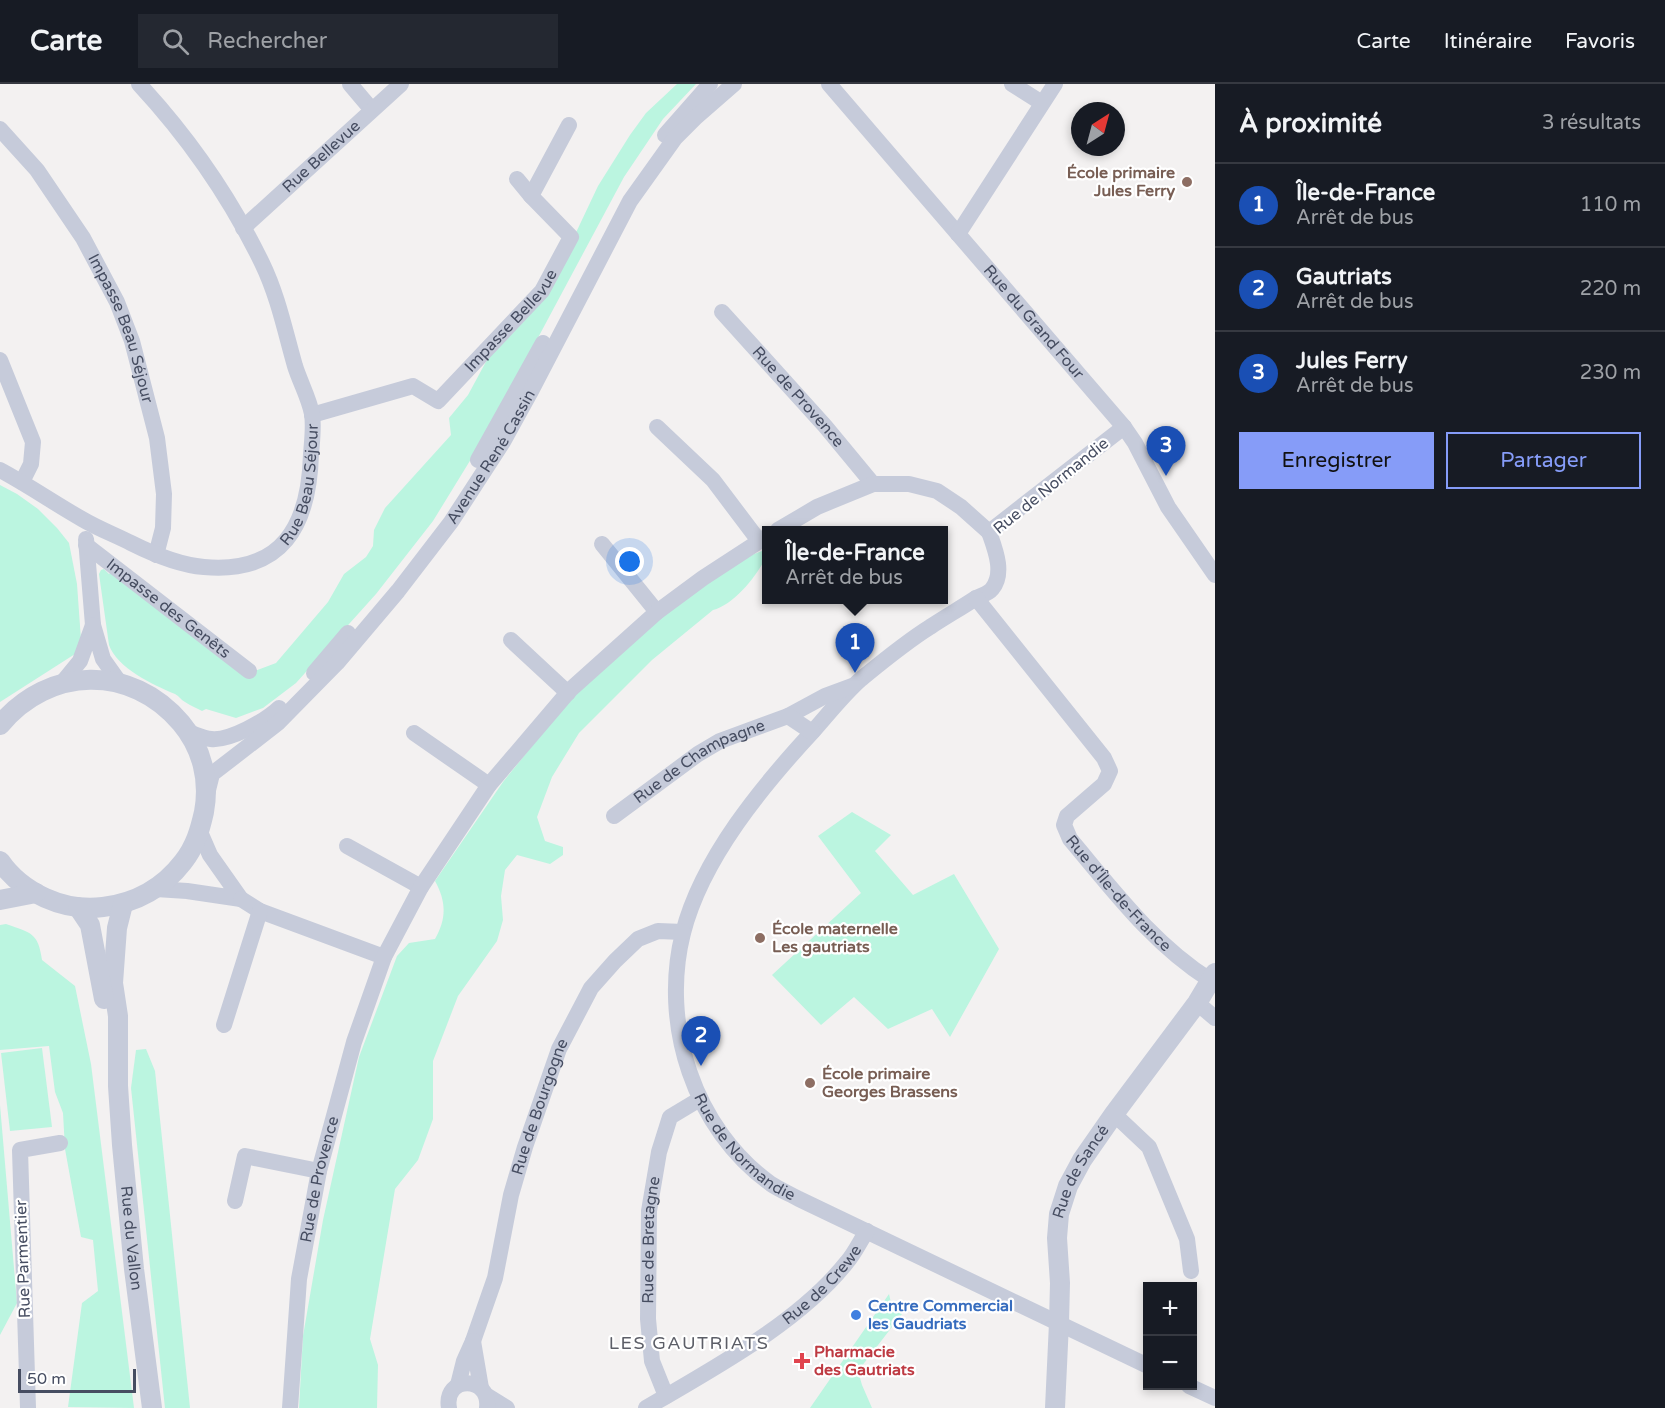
<!DOCTYPE html>
<html lang="fr">
<head>
<meta charset="utf-8">
<style>
	:root { --surface:#171b24; --page:#242831; --text:#f1f3f6; --muted:#9ea1a6; --line:#363941; --accent:#869cf8 }
	body { margin:0; font-family:"Varela Round",sans-serif; background:var(--page); color:var(--text) }
	.controls { position:absolute; right:18px; bottom:18px; display:grid; overflow:hidden; border-radius:0px; box-shadow:0 3px 9px #0003 }
	.controls button { width:54px; height:54px; display:grid; place-items:center; padding:0; border:0; border-bottom:2px solid var(--line); background:var(--surface); color:var(--text); font:30px sans-serif }
	.compass { position:absolute; left:1071px; top:18px; width:54px; height:54px; border-radius:50%; background:var(--surface); box-shadow:0 3px 9px #0003; rotate:36deg }
	.scale { position:absolute; left:18px; bottom:15px; width:118px; box-sizing:border-box; padding-left:6px; border:3px solid #464d61; border-top:0; font-size:16px; line-height:21px; white-space:nowrap; color:#464d61; -webkit-text-stroke:4px #fff; paint-order:stroke }
	.you { position:absolute; left:630px; top:478px; width:21px; height:21px; margin:-15px; border:4px solid #fff; border-radius:50%; background:#1a73e8; box-shadow:0 0 0 9px #1a73e833 }
	.badge { display:grid; place-items:center; width:39px; height:39px; border-radius:50%; background:var(--accent); color:#fff; font-size:20px; font-weight:700 }
	.pin { position:absolute; translate:-50% -50px; filter:drop-shadow(0 2px 3px #0008) }
	.pin::after { content:''; position:absolute; top:32px; width:21px; height:18px; background:inherit; clip-path:polygon(0 0,100% 0,50% 100%) }
	.popup { position:absolute; left:762px; top:442px; width:186px; height:78px; box-sizing:border-box; display:grid; place-content:center; border-radius:0px; background:var(--surface); filter:drop-shadow(0 2px 4px #0005); font-size:20px; white-space:nowrap; color:var(--muted) }
	.popup b { font-size:22px; color:var(--text) }
	.popup::after { content:''; position:absolute; left:50%; top:100%; margin-left:-12px; border:12px solid transparent; border-top-color:var(--surface) }
	.list { margin:0; padding:0; list-style:none }
	h2 { display:flex; justify-content:space-between; align-items:center; height:78px; margin:0; padding:0 24px; font-size:26px }
	h2 small { font-size:20px; font-weight:400; color:var(--muted) }
	.list li { display:grid; grid-template-columns:39px 1fr auto; gap:18px; align-items:center; box-sizing:border-box; height:84px; padding:0 24px; border-top:2px solid var(--line) }
	.list b { display:block; font-size:22px; white-space:nowrap }
	.list p { margin:0; font-size:20px; white-space:nowrap; color:var(--muted) }
	.list em { font-size:20px; font-style:normal; color:var(--muted) }
	.actions { display:flex; gap:12px; padding:18px 24px }
	.actions a { flex:1; padding:14px 0; border:2px solid var(--accent); border-radius:0px; text-align:center; font-size:21px; color:var(--accent) }
	.actions .main { background:var(--accent); color:#111 }
	.icon { flex:none; width:33px; height:33px; fill:none; stroke:currentColor; stroke-width:2; stroke-linecap:round; stroke-linejoin:round }
	.map { position:relative; flex:none; width:1215px; height:1324px; overflow:hidden }
	header { display:flex; align-items:center; gap:36px; box-sizing:border-box; height:84px; padding:0 30px; background:var(--surface); border-bottom:2px solid var(--line) }
	header strong { font-size:28px }
	nav { display:flex; gap:33px; margin-inline-start:auto; font-size:21px }
	.search { width:420px; height:54px; background:var(--page); display:flex; align-items:center; gap:15px; box-sizing:border-box; padding:0 21px; border-radius:0px; color:var(--muted); font-size:22px }
	main { display:flex }
	aside { flex:1; background:var(--surface) }
	.map>svg:first-child { display:block }
	.green { fill:#bbf5e0 }
	.lines { fill:none; stroke-linecap:round; stroke-linejoin:round }
	.minor { stroke:#c6cbda; stroke-width:16 }
	.tertiary { stroke:#c6cbda; stroke-width:20 }
	.education-dot { fill:#8d6e63; stroke:#fff; stroke-width:2 }
	.shop-dot { fill:#3f7fe0; stroke:#fff; stroke-width:2 }
	.health-dot { fill:#e0444e; stroke:#fff; stroke-width:2 }
	.labels { text-anchor:middle; dominant-baseline:central; stroke-width:4.5; stroke-linejoin:round; paint-order:stroke }
	.street-label { font-size:16px; fill:#464d61; stroke:#fff }
	.education-label { font-size:16px; font-weight:bold; fill:#785e54; stroke:#fff; text-anchor:start }
	.shop-label { font-size:16px; font-weight:bold; fill:#366cbe; stroke:#fff; text-anchor:start }
	.health-label { font-size:16px; font-weight:bold; fill:#be3a42; stroke:#fff; text-anchor:start }
	.neighbourhood-label { font-size:18px; letter-spacing:1.5px; fill:#5c5e67; stroke:#fff }
</style>
</head>
<body>
<header>
<strong>Carte</strong>
<div class="search"><svg class="icon" aria-label="search" viewBox="0 0 24 24"><circle cx="10" cy="10" r="6"/><path d="M15 15l6 6"/></svg>Rechercher</div>
<nav><a>Carte</a><a>Itinéraire</a><a>Favoris</a></nav>
</header>
<main>
<div class="map">
<svg width="1215" height="1324" viewBox="0 0 1215 1324">
	<rect width="100%" height="100%" fill="#f3f1f1"/>
	<g class="green">
		<path d="M677,0H696L663,35L624,93L487,349L433,437L376,510L296,599L263,624L236,634L206,625L202,627C197,624 191,622 185,618C181,616 179,612 175,610C153,601 117,584 109,561L99,490L101,486L104,485L109,490L112,487L244,591L276,579L328,518L344,490L366,473L373,462L374,446L385,424L451,351L449,334L468,311L488,274L546,212L598,102L630,51L646,29Z"/>
		<path d="M0,401L17,410L38,425L57,444L69,459L77,500L81,556L75,570L0,618Z"/>
		<path d="M762,467L765,475C756,493 733,521 713,526L652,576L579,649L552,693L537,733L545,757L563,763V771L550,780L517,771L505,786L501,812L503,836L497,857L458,912L433,977V1035L418,1076L395,1105L370,1255L378,1281L377,1324H299L303,1252L323,1136L359,973L397,872L409,859L435,855C447,834 446,817 435,797L503,698L578,605L668,526L741,475Z"/>
		<path d="M852,728L891,751L875,767L913,811L954,790L999,865L950,953L932,925L888,945L854,913L821,941L772,891L861,809L818,752Z"/>
		<path d="M6,840C31,849 38,848 42,876L75,902L91,980L134,1324L68,1323L82,1219L98,1207L93,1156L81,1153L65,1065L63,1029L55,1008L49,962L0,966V841Z"/>
		<path d="M42,964L52,1043L10,1047L1,969Z"/>
		<path d="M146,965L155,987L190,1324H165L131,1004L136,966Z"/>
		<path d="M0,1021L17,1219L0,1251Z"/>
		<path d="M889,1210L892,1223L902,1230L858,1287L862,1301L872,1324H810Z"/>
	</g>
	<g class="lines">
		<g class="minor">
			<path d="M350,0L372,26"/>
			<path id="s1" d="M829,0L1124,343L1135,359L1168,423L1215,491"/>
			<path d="M1012,0L1042,19"/>
			<path id="s2" d="M0,45L37,86L83,154L117,218L132,257L157,354L164,410L163,444L156,471"/>
			<path d="M665,51L710,0"/>
			<path d="M517,95L531,112"/>
			<path id="s3" d="M243,144L401,0"/>
			<path d="M958,150L1055,0"/>
			<path id="s4" d="M722,228L825,342L873,400"/>
			<path d="M0,276L33,358L31,380L22,398"/>
			<path id="s5" d="M312,331L413,302L438,317L542,207L571,153L531,112L569,41"/>
			<path d="M657,343L713,396L759,457"/>
			<path id="s6" d="M1124,343L989,448C995,465 1005,489 992,505C989,509 981,512 976,514C961,524 945,533 930,543C906,558 883,577 861,595C844,610 830,628 815,645C763,701 702,774 683,849C660,940 694,1045 771,1100C780,1106 790,1110 799,1115L1148,1282"/>
			<path d="M478,376L543,259"/>
			<path id="s7" d="M0,386C28,401 54,419 82,435C97,444 115,451 131,459C153,470 179,481 204,483C283,490 309,441 311,370C312,358 314,342 312,330C309,314 300,298 295,282C285,247 278,212 262,179C230,113 189,54 139,0"/>
			<path d="M778,446L817,423L873,400H909L937,407L961,423L989,448"/>
			<path d="M86,455L93,541"/>
			<path d="M602,460L657,528"/>
			<path id="s8" d="M86,461L249,587"/>
			<path id="s9" d="M976,514L1104,674L1110,687L1104,700L1067,732L1064,741L1070,755C1113,806 1153,860 1210,896"/>
			<path d="M511,556L568,609"/>
			<path d="M314,589L348,549"/>
			<path d="M62,599L80,577L93,541L103,575L120,599"/>
			<path d="M788,632L825,612L852,602"/>
			<path d="M188,648C195,650 203,654 211,655C230,657 265,637 279,624"/>
			<path d="M414,649L489,701"/>
			<path id="s10" d="M207,710L212,690L278,639L337,579L398,507L451,438L503,358L530,309L630,117L675,54L695,34L734,0"/>
			<path id="s11" d="M614,732L698,670L720,657L788,632L812,648"/>
			<path d="M347,762L421,803"/>
			<path d="M156,805L187,807L241,815L210,771L200,748"/>
			<path d="M241,815L260,827L384,873"/>
			<path d="M1197,919L1215,934"/>
			<path d="M224,941L260,827"/>
			<path d="M1114,1030L1149,1063L1187,1155L1191,1187"/>
			<path d="M235,1117L245,1072L319,1087"/>
			<path id="s12" d="M473,1257L495,1194L511,1111L525,1063L559,965L591,904L615,877L638,855L658,847L683,848"/>
			<path d="M458,1301L464,1277L473,1257L481,1304"/>
			<path d="M1189,1302L1215,1314"/>
			<path d="M486,1311L507,1324"/>
			<path id="s13" d="M666,1312L652,1277L648,1235L649,1127L659,1068L670,1033L700,1015"/>
			<path d="M28,1324L20,1066L60,1059"/>
			<path id="s14" d="M290,1324L299,1195L319,1087L354,958L384,873L421,803L489,701L570,606L657,528L703,494L766,453"/>
			<path d="M449,1324C443,1291 491,1291 487,1324"/>
			<path id="s15" d="M646,1324C712,1285 799,1239 847,1178C855,1169 860,1157 867,1147"/>
		</g>
		<g class="tertiary">
			<path d="M0,641C49,582 131,580 181,639C202,664 210,696 204,728C200,746 195,763 183,778C163,804 136,819 103,823C64,828 22,809 0,777"/>
			<path d="M0,816L36,809"/>
			<path id="s16" d="M123,820L117,844L113,899L118,932V1002L122,1061L134,1185L152,1324"/>
			<path d="M78,823L90,841L104,915"/>
			<path id="s17" d="M1055,1324L1059,1239L1060,1199L1057,1154L1059,1130L1068,1102L1082,1076L1114,1030L1197,919L1215,889"/>
		</g>
	</g>
	<g class="education-dot">
		<circle cx="1187" cy="98" r="6"/>
		<circle cx="760" cy="854" r="6"/>
		<circle cx="810" cy="999" r="6"/>
	</g>
	<circle class="shop-dot" cx="856" cy="1231" r="6"/>
	<path class="health-dot" d="M799 1268h6v6h6v6h-6v6h-6v-6h-6v-6h6z"/>
	<g class="labels">
		<g class="street-label">
			<text stroke="none"><textPath href="#s3" startOffset="106">Rue Bellevue</textPath></text>
			<text stroke="none"><textPath href="#s5" startOffset="243">Impasse Bellevue</textPath></text>
			<text stroke="none"><textPath href="#s1" startOffset="314">Rue du Grand Four</textPath></text>
			<text stroke="none"><textPath href="#s2" startOffset="236">Impasse Beau Séjour</textPath></text>
			<text stroke="none"><textPath href="#s4" startOffset="114">Rue de Provence</textPath></text>
			<text stroke="none"><textPath href="#s10" startOffset="446">Avenue René Cassin</textPath></text>
			<text stroke="none"><textPath href="#s7" startOffset="376">Rue Beau Séjour</textPath></text>
			<text transform="translate(1051 402) rotate(-39)">Rue de Normandie</text>
			<text stroke="none"><textPath href="#s8" startOffset="104">Impasse des Genêts</textPath></text>
			<text stroke="none"><textPath href="#s11" startOffset="102">Rue de Champagne</textPath></text>
			<text stroke="none"><textPath href="#s9" startOffset="380">Rue d'Île-de-France</textPath></text>
			<text stroke="none"><textPath href="#s12" startOffset="244">Rue de Bourgogne</textPath></text>
			<text stroke="none"><textPath href="#s6" startOffset="940">Rue de Normandie</textPath></text>
			<text stroke="none"><textPath href="#s17" startOffset="242">Rue de Sancé</textPath></text>
			<text stroke="none"><textPath href="#s14" startOffset="231">Rue de Provence</textPath></text>
			<text stroke="none"><textPath href="#s16" startOffset="336">Rue du Vallon</textPath></text>
			<text stroke="none"><textPath href="#s13" startOffset="159">Rue de Bretagne</textPath></text>
			<text transform="translate(23 1175) rotate(-92)">Rue Parmentier</text>
			<text stroke="none"><textPath href="#s15" startOffset="216">Rue de Crewe</textPath></text>
		</g>
		<g class="education-label">
			<text x="1175" y="89" text-anchor="end">École primaire<tspan x="1175" dy="18">Jules Ferry</tspan></text>
			<text x="772" y="845">École maternelle<tspan x="772" dy="18">Les gautriats</tspan></text>
			<text x="822" y="990">École primaire<tspan x="822" dy="18">Georges Brassens</tspan></text>
		</g>
		<g class="shop-label">
			<text x="868" y="1222">Centre Commercial<tspan x="868" dy="18">les Gaudriats</tspan></text>
		</g>
		<g class="health-label">
			<text x="814" y="1268">Pharmacie<tspan x="814" dy="18">des Gautriats</tspan></text>
		</g>
		<g class="neighbourhood-label">
			<text x="689" y="1259">LES GAUTRIATS</text>
		</g>
	</g>
</svg>
<div class="controls">
<button>+</button>
<button>−</button>
</div>
<svg class="compass" viewBox="-18 -18 36 36"><path d="M0-13l5 13h-10z" fill="#e53935"/><path d="M0 13l5-13h-10z" fill="#9ea1a6"/></svg>
<div class="scale">50 m</div>
<div class="you"></div>
<div class="pin badge" style="left:855px;top:589px;background:#1a4fb4">1</div>
<div class="popup"><b>Île-de-France</b>Arrêt de bus</div>
<div class="pin badge" style="left:701px;top:982px;background:#1a4fb4">2</div>
<div class="pin badge" style="left:1166px;top:392px;background:#1a4fb4">3</div>
</div>
<aside>
<h2>À proximité<small>3 résultats</small></h2>
<ul class="list">
<li><span class="badge" style="background:#1a4fb4">1</span><div><b>Île-de-France</b><p>Arrêt de bus</p></div><em>110 m</em></li>
<li><span class="badge" style="background:#1a4fb4">2</span><div><b>Gautriats</b><p>Arrêt de bus</p></div><em>220 m</em></li>
<li><span class="badge" style="background:#1a4fb4">3</span><div><b>Jules Ferry</b><p>Arrêt de bus</p></div><em>230 m</em></li>
</ul>
<div class="actions"><a class="main">Enregistrer</a><a>Partager</a></div>
</aside>
</main>
</body>
</html>
